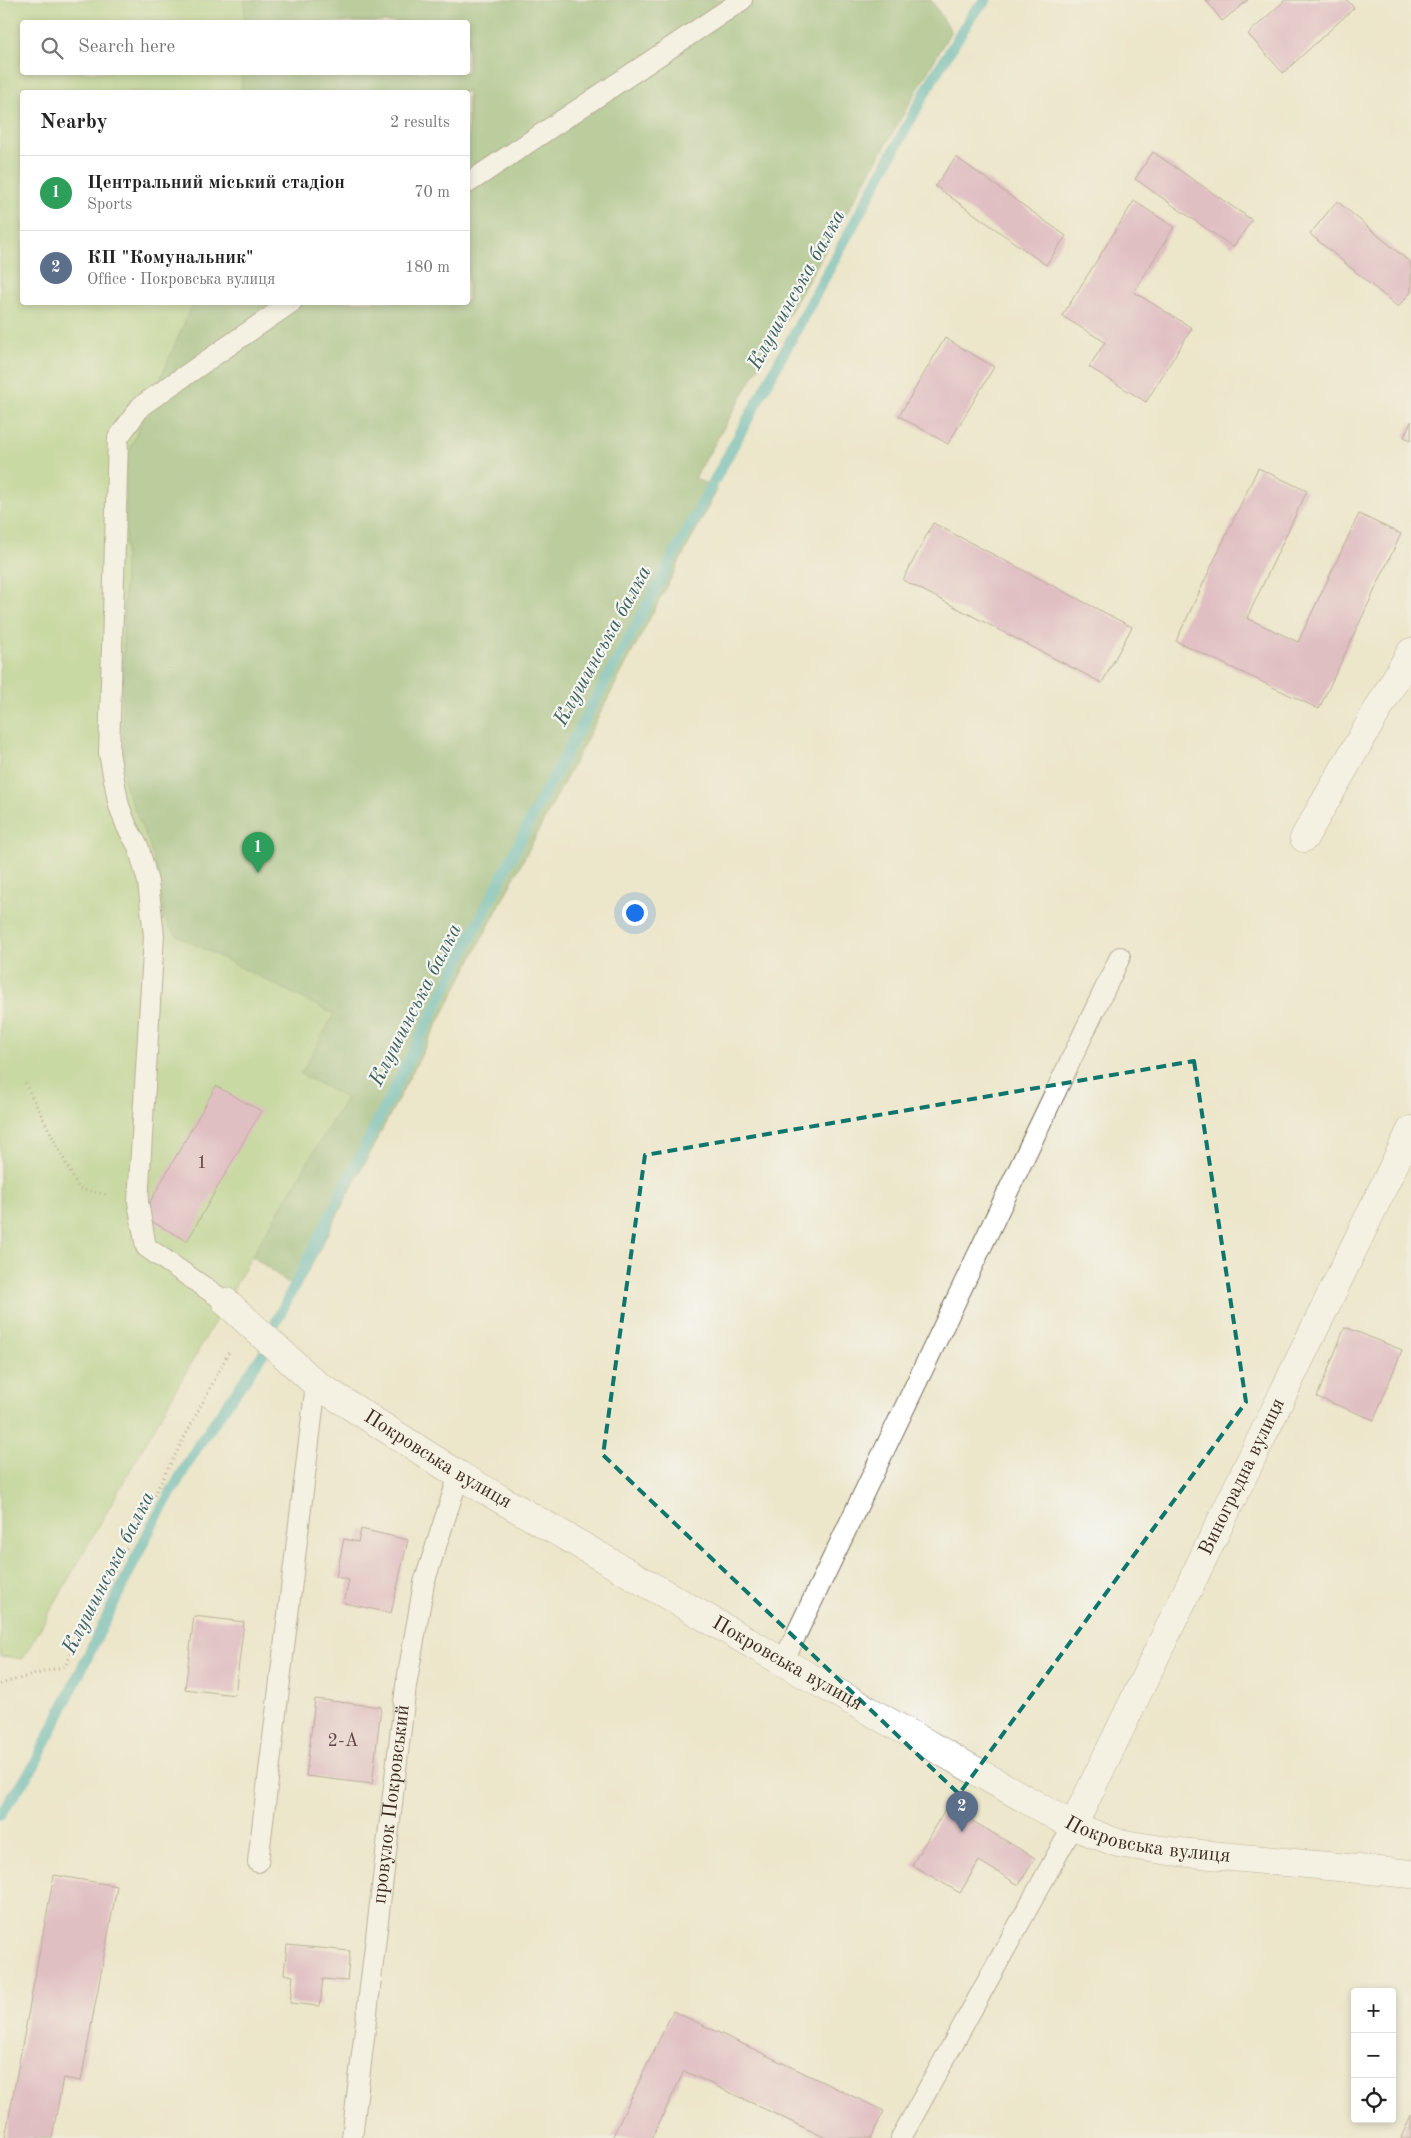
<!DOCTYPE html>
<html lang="en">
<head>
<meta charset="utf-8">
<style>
	:root { --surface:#fff; --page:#f6f6f6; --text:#222; --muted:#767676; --line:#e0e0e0; --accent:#b45309 }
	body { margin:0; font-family:"Old Standard TT",serif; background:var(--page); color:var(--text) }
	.controls { position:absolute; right:15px; bottom:15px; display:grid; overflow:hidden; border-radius:5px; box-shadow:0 2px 8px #0003 }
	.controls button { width:45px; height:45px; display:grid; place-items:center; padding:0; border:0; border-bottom:1px solid var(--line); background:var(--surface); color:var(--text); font:25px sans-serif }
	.you { position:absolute; left:634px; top:912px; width:18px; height:18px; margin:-12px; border:4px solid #fff; border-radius:50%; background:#1a73e8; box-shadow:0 0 0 8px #1a73e833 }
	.badge { display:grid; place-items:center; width:32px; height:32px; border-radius:50%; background:var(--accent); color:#fff; font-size:16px; font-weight:700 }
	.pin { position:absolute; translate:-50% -41px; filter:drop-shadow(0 1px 2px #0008) }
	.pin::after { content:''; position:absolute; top:26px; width:18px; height:15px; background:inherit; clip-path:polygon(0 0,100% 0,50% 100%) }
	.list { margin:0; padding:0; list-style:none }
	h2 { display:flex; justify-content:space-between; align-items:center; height:65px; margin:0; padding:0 20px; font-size:21px }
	h2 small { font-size:16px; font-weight:400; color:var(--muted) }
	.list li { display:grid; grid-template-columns:32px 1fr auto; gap:15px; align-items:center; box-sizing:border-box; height:75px; padding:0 20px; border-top:1px solid var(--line) }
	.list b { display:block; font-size:19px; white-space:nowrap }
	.list p { margin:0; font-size:16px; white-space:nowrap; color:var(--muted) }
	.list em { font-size:16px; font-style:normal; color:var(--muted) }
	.icon { flex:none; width:28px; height:28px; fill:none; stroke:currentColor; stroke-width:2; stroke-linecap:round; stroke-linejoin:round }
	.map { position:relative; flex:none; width:1411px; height:2138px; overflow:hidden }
	.search { position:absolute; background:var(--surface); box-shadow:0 2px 8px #0003; left:20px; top:20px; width:450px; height:55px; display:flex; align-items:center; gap:12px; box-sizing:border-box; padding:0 18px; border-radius:5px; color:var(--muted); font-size:19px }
	.panel { position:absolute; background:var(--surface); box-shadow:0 2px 8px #0003; left:20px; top:90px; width:450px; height:215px; border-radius:5px }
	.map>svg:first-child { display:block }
	.green { fill:#9ec975; stroke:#6c7a4a; fill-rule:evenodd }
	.forest { fill:#7ead66; stroke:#5c6c42 }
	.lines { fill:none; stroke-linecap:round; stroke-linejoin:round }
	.stream { stroke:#3dafb6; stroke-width:11 }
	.building { fill:#d190bb }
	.lane-casing { stroke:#796c5b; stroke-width:22 }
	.street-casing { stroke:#796c5b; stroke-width:29 }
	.path { stroke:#796c5b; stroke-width:3; stroke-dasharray:1 4; stroke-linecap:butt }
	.lane { stroke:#fff; stroke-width:20 }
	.street { stroke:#fff; stroke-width:28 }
	.marked { fill:none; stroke:#0f766e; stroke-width:4; stroke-dasharray:10 6; stroke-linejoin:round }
	.labels { text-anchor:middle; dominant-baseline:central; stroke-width:4.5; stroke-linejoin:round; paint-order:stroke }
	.number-label { font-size:18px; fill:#604445 }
	.street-label { font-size:20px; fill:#3b2a1e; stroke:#f6f6f2 }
	.water-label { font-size:21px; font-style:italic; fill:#3c5f5b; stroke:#f6f6f2 }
</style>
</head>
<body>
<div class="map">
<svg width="1411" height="2138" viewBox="0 0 1411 2138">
	<rect width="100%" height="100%" fill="#f6f6f2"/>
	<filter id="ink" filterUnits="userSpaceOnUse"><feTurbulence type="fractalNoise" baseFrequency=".02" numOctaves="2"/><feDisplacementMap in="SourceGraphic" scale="10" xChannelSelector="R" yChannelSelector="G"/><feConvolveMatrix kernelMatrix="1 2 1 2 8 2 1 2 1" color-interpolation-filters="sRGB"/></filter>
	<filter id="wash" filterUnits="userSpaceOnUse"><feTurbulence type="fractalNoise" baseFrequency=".0096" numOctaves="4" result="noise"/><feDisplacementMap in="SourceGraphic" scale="20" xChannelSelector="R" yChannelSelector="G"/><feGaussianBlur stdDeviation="1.12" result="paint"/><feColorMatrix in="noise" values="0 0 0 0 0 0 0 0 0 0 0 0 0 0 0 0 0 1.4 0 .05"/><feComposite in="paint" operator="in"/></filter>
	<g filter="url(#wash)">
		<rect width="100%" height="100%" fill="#ece6cb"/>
		<path class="green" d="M0,0H931L951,31L695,478L717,490L298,1290L252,1256L23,1659L0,1656ZM22,22H468V72H22ZM22,92H468V302H22Z"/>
		<path class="forest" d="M245,0H931L951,31L695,478L717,490L298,1290L252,1256L346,1098L301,1074L334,1014L176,935L164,918L158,875L149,844L125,786L122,707L127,456L193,303L468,302V92H241L242,73L468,72V22H244Z"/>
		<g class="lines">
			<g class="stream">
				<path d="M276,1322L537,807L932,80L974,12L986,0"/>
				<path d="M0,1815L34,1766L152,1525L199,1444L263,1354"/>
			</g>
		</g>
		<g id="blocks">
			<g class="building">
				<path d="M1206,0H1248L1222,21Z"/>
				<path d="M1285,0H1347L1354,8L1283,73L1248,34Z"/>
				<path d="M1153,152L1252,220L1233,247L1135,179Z"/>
				<path d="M956,157L1066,236L1046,265L935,186Z"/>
				<path d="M1134,201L1174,227L1134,292L1192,328L1146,402L1089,367L1105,342L1062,316Z"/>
				<path d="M1337,201L1411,263V292L1398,307L1310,234Z"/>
				<path d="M945,338L994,367L948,444L899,416Z"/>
				<path d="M1411,421V440L1404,437Z"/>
				<path d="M1258,468L1307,491L1247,618L1298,642L1359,514L1401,534L1319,709L1176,641Z"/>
				<path d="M933,523L1132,627L1102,683L903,580Z"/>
				<path d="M216,1086L261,1111L187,1241L142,1216Z"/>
				<path d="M1345,1327L1402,1350L1374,1420L1317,1397Z"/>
				<path d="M361,1529L408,1540L391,1613L344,1603L349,1580L336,1577L344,1539L358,1542Z"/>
				<path d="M194,1616L244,1622L235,1695L185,1689Z"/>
				<path d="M315,1699L381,1707L372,1784L306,1776Z"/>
				<path d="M947,1806L1035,1858L1019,1885L979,1861L960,1893L912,1865Z"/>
				<path d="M54,1875L117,1886L81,2081L63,2078L52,2138H5Z"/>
				<path d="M287,1945L350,1951L347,1981L323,1979L320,2006L290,2003L293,1976L284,1974Z"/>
				<path d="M673,2011L884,2111L871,2138H826L684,2071L652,2138H612Z"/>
				<path d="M1411,2115V2138H1401Z"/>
			</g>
		</g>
	</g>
	<g filter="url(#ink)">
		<use href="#blocks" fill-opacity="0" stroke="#796c5b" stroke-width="1"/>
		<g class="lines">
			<defs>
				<g id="lane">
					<path d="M468,183L742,0"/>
					<path d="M226,1302L146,1247L138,1202L154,936L148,882L138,846L127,827L119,806L109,753L118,438L141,406L292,302"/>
					<path d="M783,1662L1120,957"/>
					<path d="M258,1862L316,1384"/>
					<path id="s1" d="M352,2138L406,1686L424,1583L459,1475"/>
					<path d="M901,2138L1073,1826"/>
				</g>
				<g id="street">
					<path d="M1304,838L1411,652"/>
					<path id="s2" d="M226,1302L316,1384L459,1475L783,1662L1073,1826L1118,1843L1169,1851L1411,1874"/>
					<path id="s3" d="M1073,1826L1411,1130"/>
				</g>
			</defs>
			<use href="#lane" class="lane-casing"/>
			<use href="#street" class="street-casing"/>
			<g class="path">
				<path d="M25,1083L79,1189L109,1195"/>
				<path d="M0,1684L65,1666L230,1350"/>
			</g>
			<use href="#lane" class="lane"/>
			<use href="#street" class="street"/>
		</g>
	</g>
	<path d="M0 0H1411V2138H0ZM1194,1061L1246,1402L959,1794L603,1455L645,1155Z" fill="#ece6cb" fill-opacity=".55" fill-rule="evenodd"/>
	<path class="marked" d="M1194,1061L1246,1402L959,1794L603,1455L645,1155Z"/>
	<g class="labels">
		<g class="number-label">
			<text x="202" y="1163">1</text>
			<text x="343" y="1741">2-А</text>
		</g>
		<g class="street-label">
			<text stroke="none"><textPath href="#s2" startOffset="265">Покровська вулиця</textPath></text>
			<text stroke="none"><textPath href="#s3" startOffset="388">Виноградна вулиця</textPath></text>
			<text stroke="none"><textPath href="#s2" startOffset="670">Покровська вулиця</textPath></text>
			<text stroke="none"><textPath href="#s1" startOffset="336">провулок Покровський</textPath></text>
			<text stroke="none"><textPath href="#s2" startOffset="1075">Покровська вулиця</textPath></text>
		</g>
		<g class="water-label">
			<text transform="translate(797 290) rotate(-61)">Клушинська балка</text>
			<text transform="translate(603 646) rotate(-61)">Клушинська балка</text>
			<text transform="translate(416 1005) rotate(-63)">Клушинська балка</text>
			<text transform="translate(109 1573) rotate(-63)">Клушинська балка</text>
		</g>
	</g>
</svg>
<div class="controls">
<button>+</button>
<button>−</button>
<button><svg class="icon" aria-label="locate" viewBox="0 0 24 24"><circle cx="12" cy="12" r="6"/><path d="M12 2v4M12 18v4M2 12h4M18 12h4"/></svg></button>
</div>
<div class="you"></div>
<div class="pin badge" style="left:258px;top:873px;background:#2e9e5b">1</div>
<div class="pin badge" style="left:962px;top:1832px;background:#5c6f8a">2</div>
<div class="search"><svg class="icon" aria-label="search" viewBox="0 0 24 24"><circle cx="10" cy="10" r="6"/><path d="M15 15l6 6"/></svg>Search here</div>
<section class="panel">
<h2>Nearby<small>2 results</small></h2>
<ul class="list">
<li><span class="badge" style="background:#2e9e5b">1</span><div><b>Центральний міський стадіон</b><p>Sports</p></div><em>70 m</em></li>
<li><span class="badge" style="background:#5c6f8a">2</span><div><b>КП &quot;Комунальник&quot;</b><p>Office · Покровська вулиця</p></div><em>180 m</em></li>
</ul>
</section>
</div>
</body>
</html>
